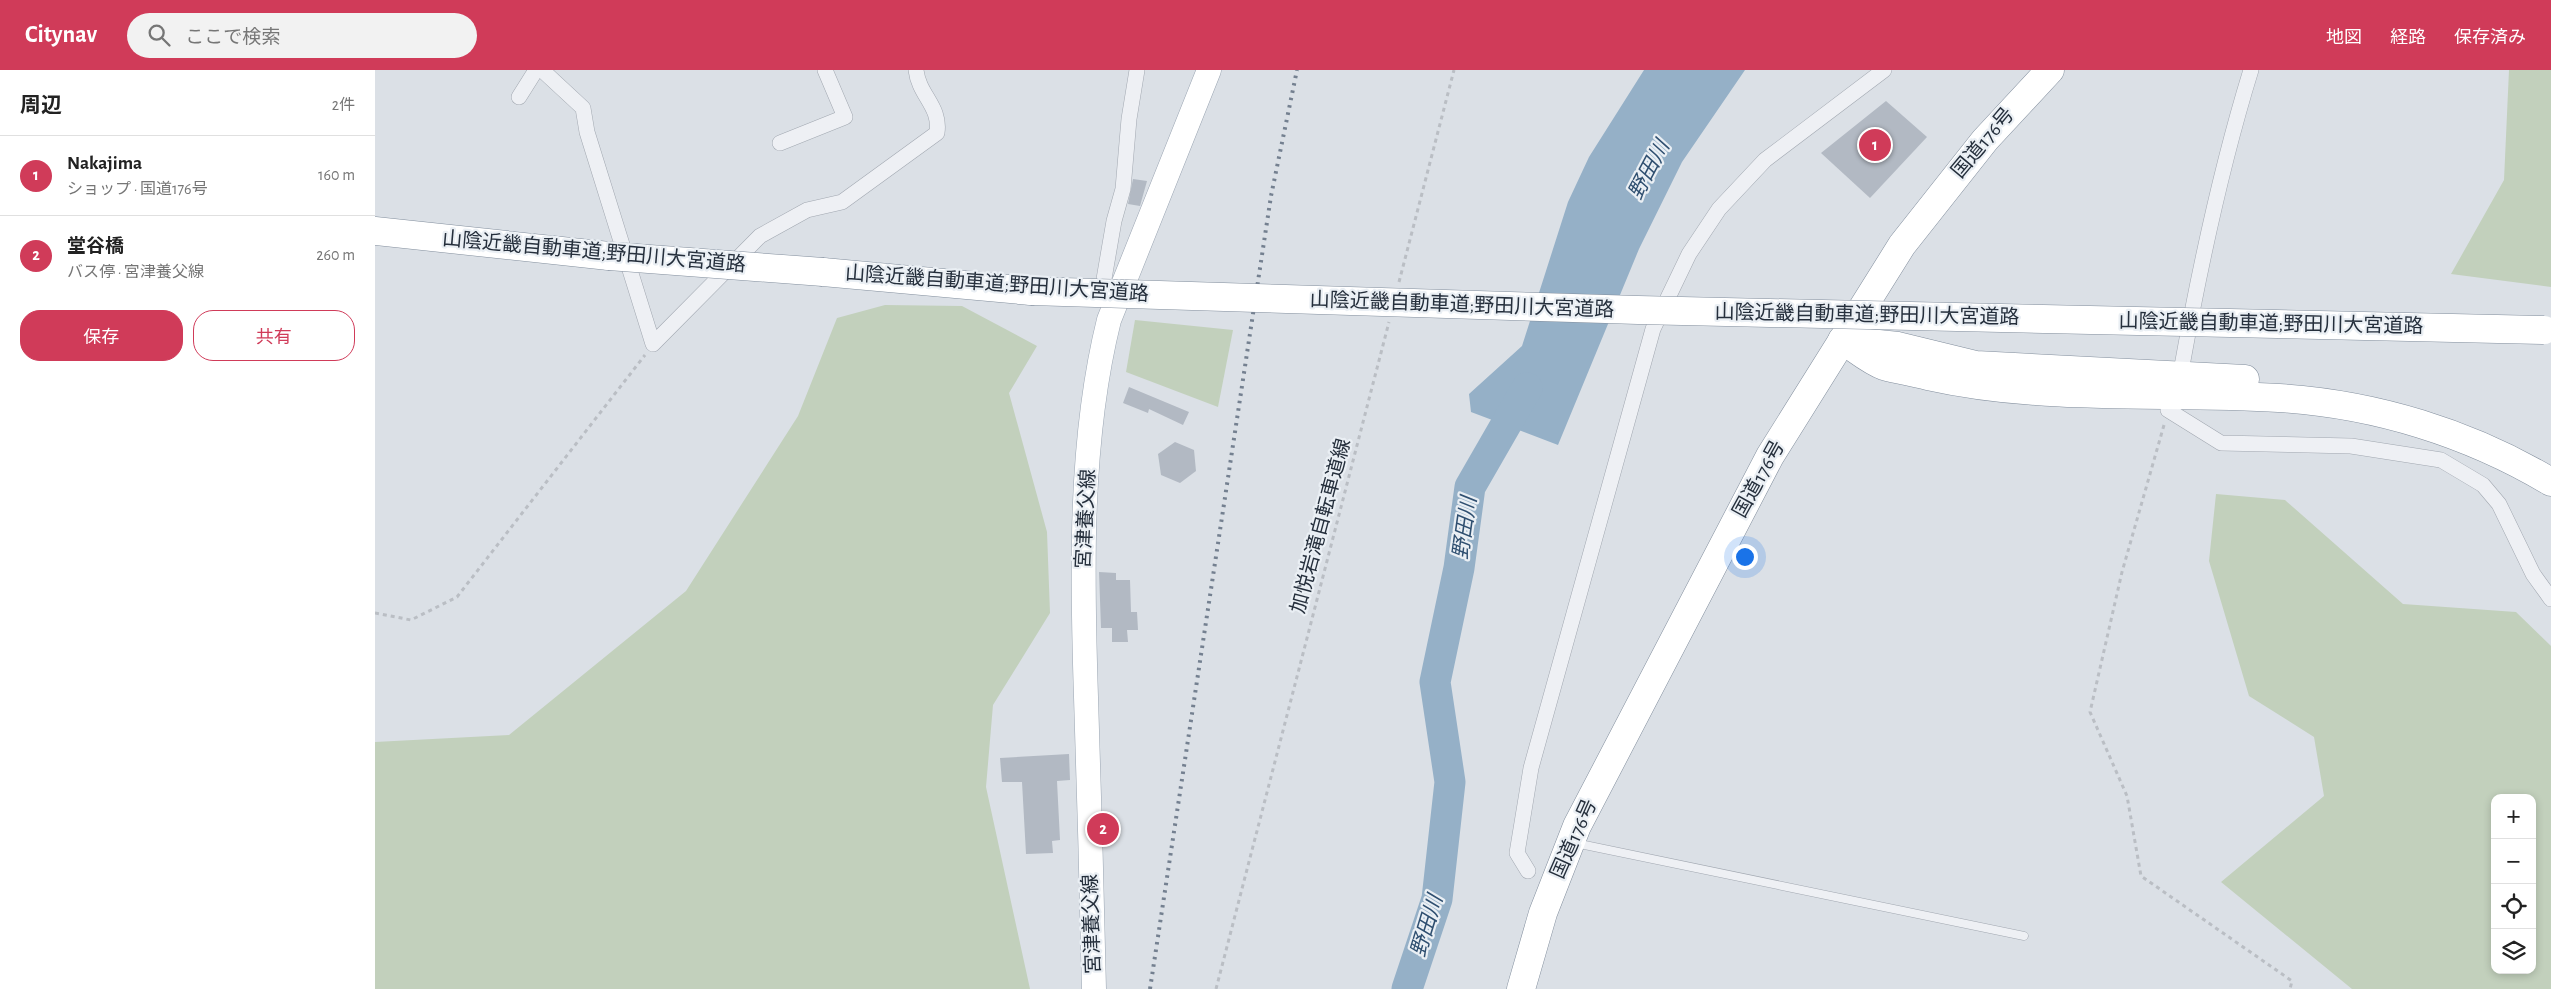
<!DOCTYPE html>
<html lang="ja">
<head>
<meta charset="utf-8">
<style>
	:root { --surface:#fff; --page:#f2f2f2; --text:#222; --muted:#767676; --line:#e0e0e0; --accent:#d03b59 }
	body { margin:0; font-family:"Alegreya Sans","Noto Sans JP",sans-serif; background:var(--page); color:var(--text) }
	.controls { position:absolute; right:15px; bottom:15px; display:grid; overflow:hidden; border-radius:10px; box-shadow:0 2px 8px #0003 }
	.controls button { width:45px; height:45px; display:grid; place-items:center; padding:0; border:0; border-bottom:1px solid var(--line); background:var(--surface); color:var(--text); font:25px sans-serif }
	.you { position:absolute; left:1369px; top:486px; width:18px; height:18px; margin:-12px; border:4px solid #fff; border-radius:50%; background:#1a73e8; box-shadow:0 0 0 8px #1a73e833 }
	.badge { display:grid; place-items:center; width:32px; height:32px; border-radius:50%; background:var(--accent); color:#fff; font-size:16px; font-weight:700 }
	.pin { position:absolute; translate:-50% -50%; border:2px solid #fff; box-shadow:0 1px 5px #0006 }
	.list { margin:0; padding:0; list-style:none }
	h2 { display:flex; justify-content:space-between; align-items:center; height:65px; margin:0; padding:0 20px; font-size:21px }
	h2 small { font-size:16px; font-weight:400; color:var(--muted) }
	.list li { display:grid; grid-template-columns:32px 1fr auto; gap:15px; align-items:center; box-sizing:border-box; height:80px; padding:0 20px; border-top:1px solid var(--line) }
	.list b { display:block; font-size:19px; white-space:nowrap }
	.list p { margin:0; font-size:16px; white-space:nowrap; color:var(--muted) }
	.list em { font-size:16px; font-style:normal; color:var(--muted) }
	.actions { display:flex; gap:10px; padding:15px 20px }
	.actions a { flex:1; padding:11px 0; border:1px solid var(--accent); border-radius:20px; text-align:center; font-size:18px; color:var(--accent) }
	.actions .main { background:var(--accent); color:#fff }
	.icon { flex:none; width:28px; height:28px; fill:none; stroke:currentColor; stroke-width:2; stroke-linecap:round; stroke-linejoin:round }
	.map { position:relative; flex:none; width:2176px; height:919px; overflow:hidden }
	header { display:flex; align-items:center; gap:30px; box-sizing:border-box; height:70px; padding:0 25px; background:var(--accent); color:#fff }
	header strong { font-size:24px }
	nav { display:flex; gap:28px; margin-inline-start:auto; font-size:18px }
	.search { width:350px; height:45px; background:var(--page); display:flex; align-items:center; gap:12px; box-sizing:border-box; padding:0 18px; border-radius:28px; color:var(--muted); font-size:19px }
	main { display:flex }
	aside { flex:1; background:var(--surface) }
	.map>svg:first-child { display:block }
	.green { fill:#c2d0bc; fill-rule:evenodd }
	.water { fill:#95b0c7 }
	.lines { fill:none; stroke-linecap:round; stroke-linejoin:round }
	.river { stroke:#95b0c7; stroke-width:31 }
	.building { fill:#b2b9c3 }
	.lane-casing { stroke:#a1a7b0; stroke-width:9 }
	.street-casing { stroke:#a1a7b0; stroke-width:16 }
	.primary-casing { stroke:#9aa5b2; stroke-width:25 }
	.highway-casing { stroke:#828e9d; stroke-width:29 }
	.path { stroke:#babec4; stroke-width:3; stroke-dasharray:4 4; stroke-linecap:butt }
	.lane { stroke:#eef0f4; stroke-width:8 }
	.street { stroke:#eef0f4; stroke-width:15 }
	.primary { stroke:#fff; stroke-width:24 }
	.highway { stroke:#fff; stroke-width:28 }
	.rail { stroke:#748090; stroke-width:4; stroke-dasharray:2.5 5; stroke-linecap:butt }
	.highway-bridge-casing { stroke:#828e9d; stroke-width:29; stroke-linecap:butt }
	.highway-bridge { stroke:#fff; stroke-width:28 }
	.labels { text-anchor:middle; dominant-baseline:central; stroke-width:4.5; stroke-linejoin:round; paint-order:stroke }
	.street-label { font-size:20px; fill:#252f3c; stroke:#eaeff4 }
	.water-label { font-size:21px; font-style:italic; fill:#2f4f70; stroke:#eaeff4 }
</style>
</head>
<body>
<header>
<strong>Citynav</strong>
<div class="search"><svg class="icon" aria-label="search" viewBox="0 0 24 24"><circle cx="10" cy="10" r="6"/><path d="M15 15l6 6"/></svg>ここで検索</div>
<nav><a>地図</a><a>経路</a><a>保存済み</a></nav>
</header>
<main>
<aside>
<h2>周辺<small>2件</small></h2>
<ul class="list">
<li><span class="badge">1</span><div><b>Nakajima</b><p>ショップ · 国道176号</p></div><em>160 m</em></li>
<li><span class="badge">2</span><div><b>堂谷橋</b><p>バス停 · 宮津養父線</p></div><em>260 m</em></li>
</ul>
<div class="actions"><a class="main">保存</a><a>共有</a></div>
</aside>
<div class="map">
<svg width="2176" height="919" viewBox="0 0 2176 919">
	<rect width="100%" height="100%" fill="#dbe0e6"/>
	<g class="green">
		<path d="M2134,0H2176V217L2076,204L2129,110Z"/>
		<path d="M510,235L587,236L662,276L634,323L672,462L675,543L618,635L611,717L655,919H0V672L134,665L311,521L423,346L462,248Z"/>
		<path d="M760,250L858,260L843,337L751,302Z"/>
		<path d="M1841,424L1910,430L2028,534L2141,542L2176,576V919H1977L1846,812L1949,726L1939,667L1874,626L1834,491ZM2120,728H2157V900H2120Z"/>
	</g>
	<path class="water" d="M1269,0H1370L1307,92L1264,179L1183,375L1096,342L1094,324L1147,276L1193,132L1214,87Z"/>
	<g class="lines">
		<path class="river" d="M1032,919L1062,829L1075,712L1060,612L1084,498L1095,417L1152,318"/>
	</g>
	<g class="building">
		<path d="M1511,31L1552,67L1495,128L1446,83Z"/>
		<path d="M758,109L772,111L765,136L753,134Z"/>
		<path d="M754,317L814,342L808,355L774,339L773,343L748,333Z"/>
		<path d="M800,372L819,380L821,401L805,413L786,405L783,384Z"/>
		<path d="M724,502L741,503V510H755L756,542H762L763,560H752L753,572H737V558H726Z"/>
		<path d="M694,684L695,710L682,711L685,770L677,771L678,783L651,784L647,712H627L625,688Z"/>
	</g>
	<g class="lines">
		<defs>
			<path id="lane" d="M1200,773L1649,866"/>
			<g id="street">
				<path d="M167,0L208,38L212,62L278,274L385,166L432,140L467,132L562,63C566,36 544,26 541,0"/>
				<path d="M144,27L161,0"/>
				<path d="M405,73L470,47L450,0"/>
				<path d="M731,229L729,209L739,151L748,119L754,49L762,0"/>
				<path d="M1807,296C1825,196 1846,97 1876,0"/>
				<path d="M1796,333L1793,340L1846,373L1976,376L2066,390L2108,415L2124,434L2158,504L2176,529"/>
				<path d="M1153,801L1142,783L1156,698L1278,259L1314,184L1344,139L1390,90L1509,0"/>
			</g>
			<path id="primary" d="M719,919C717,822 714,724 711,627C707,504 704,370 734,250L834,0"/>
			<g id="highway">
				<path d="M0,161L234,186"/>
				<path d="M448,202L656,221"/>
				<path d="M1467,270C1480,278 1495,291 1509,296C1523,300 1539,302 1553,306C1669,332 1787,321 1904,328C2000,334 2094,363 2176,412"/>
				<path d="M1474,271L1523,276L1601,295L1870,309"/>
				<path d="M1146,919L1168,843L1202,756L1395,386L1527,175L1610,70L1675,0"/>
			</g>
		</defs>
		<use href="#lane" class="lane-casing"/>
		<use href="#street" class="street-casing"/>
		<use href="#primary" class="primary-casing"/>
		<use href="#highway" class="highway-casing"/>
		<g class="path">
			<path d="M1024,212L1079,0"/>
			<path d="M1789,355L1747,502L1715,642L1752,726L1766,806L1917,911L1915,919"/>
			<path d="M0,543L36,550L82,527L270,285"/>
			<path d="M841,919L1014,252"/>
		</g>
		<use href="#lane" class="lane"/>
		<use href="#street" class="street"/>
		<use href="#primary" class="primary"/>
		<use href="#highway" class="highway"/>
		<path class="rail" d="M775,919L896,126L922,0"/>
		<defs>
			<g id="highway-bridge">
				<path d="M234,186L448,202"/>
				<path d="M656,221L1263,240L2169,260"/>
			</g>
		</defs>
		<use href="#highway-bridge" class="highway-bridge-casing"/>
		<use href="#highway-bridge" class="highway-bridge"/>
	</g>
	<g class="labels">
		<g class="street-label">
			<text transform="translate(1608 73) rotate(-50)">国道176号</text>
			<text transform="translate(219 182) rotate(5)">山陰近畿自動車道;野田川大宮道路</text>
			<text transform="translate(622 214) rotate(4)">山陰近畿自動車道;野田川大宮道路</text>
			<text transform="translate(1087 235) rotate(2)">山陰近畿自動車道;野田川大宮道路</text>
			<text transform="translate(1492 245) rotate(1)">山陰近畿自動車道;野田川大宮道路</text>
			<text transform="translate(1896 254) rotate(1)">山陰近畿自動車道;野田川大宮道路</text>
			<text transform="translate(1384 409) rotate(-61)">国道176号</text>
			<text transform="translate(711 449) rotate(-87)">宮津養父線</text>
			<text transform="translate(946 456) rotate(-75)">加悦岩滝自転車道線</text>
			<text transform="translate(1199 769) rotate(-66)">国道176号</text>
			<text transform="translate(717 854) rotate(-92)">宮津養父線</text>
		</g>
		<g class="water-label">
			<text transform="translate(1274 100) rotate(-62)">野田川</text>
			<text transform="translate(1090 458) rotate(-82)">野田川</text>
			<text transform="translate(1052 856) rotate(-73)">野田川</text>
		</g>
	</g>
</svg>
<div class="controls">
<button>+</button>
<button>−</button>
<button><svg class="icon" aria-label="locate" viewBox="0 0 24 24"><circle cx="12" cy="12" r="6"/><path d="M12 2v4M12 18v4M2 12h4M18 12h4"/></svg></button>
<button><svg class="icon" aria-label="layers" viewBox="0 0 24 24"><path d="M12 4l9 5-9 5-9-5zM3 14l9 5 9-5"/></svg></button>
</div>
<div class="you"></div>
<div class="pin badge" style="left:1500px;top:75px">1</div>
<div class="pin badge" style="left:728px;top:759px">2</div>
</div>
</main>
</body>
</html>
